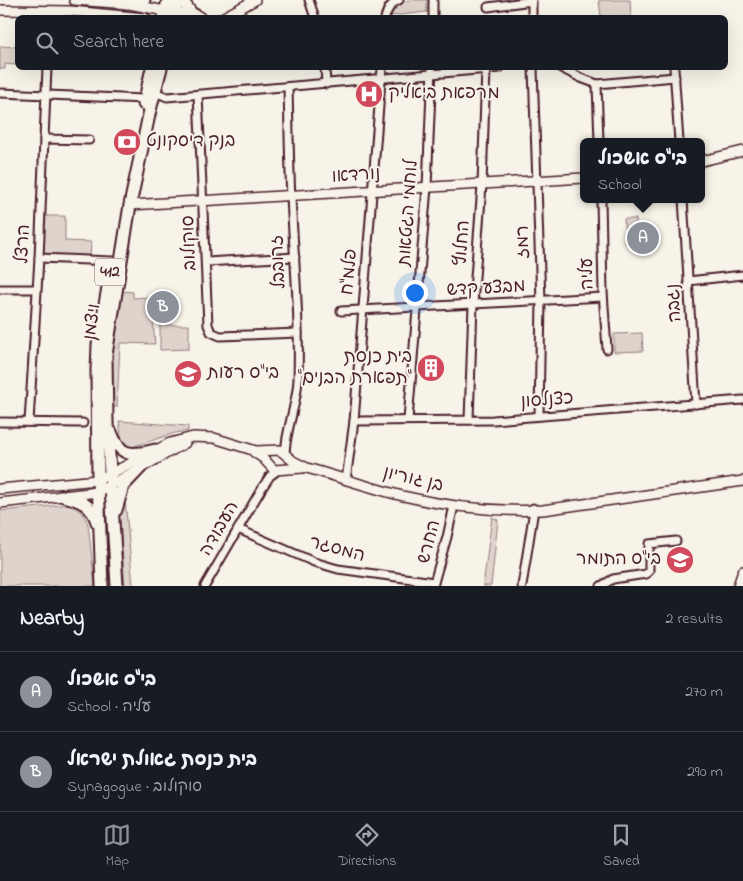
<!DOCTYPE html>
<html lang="en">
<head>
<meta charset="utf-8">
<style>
	:root { --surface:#171b24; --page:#242831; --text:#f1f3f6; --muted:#9ea1a6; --line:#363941; --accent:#8c9099 }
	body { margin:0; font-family:"Indie Flower","Playpen Sans Hebrew",sans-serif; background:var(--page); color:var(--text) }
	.you { position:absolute; left:414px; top:292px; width:18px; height:18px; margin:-12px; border:4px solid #fff; border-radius:50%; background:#1a73e8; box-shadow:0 0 0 8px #1a73e833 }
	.badge { display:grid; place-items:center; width:32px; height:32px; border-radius:50%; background:var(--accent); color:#fff; font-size:16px; font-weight:700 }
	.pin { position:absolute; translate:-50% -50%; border:2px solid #fff; box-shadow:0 1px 5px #0006 }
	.popup { position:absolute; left:580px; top:138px; width:125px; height:65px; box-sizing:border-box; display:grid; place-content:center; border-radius:8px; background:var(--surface); filter:drop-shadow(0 1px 4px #0005); font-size:16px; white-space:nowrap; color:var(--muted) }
	.popup b { font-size:19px; color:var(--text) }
	.popup::after { content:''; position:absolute; left:50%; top:100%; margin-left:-10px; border:10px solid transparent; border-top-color:var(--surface) }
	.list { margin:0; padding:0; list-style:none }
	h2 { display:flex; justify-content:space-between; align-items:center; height:65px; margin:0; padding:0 20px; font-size:21px }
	h2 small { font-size:16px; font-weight:400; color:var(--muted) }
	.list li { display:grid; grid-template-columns:32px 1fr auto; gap:15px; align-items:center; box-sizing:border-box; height:80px; padding:0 20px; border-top:1px solid var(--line) }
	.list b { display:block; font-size:19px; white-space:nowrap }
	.list p { margin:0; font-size:16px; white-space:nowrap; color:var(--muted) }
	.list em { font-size:16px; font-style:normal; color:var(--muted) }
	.icon { flex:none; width:28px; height:28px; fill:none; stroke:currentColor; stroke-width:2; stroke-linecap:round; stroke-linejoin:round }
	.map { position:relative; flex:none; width:743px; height:586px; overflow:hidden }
	.search { position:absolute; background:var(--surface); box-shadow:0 5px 20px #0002; left:15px; right:15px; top:15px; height:55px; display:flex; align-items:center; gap:12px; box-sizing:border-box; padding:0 18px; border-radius:8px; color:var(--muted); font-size:19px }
	.sheet { height:225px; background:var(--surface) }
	nav { display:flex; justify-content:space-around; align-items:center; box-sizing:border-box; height:70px; border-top:1px solid var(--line); background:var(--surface); font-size:14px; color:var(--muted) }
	nav a { display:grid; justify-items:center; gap:2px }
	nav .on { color:var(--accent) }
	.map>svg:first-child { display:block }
	.green { fill:#ded4cc; stroke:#947a7c }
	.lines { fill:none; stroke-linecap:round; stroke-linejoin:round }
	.minor-casing { stroke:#4a1f2b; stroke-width:11 }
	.tertiary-casing { stroke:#4a1f2b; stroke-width:12 }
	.primary-casing { stroke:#4a1f2b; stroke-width:15 }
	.minor { stroke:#f7f3e8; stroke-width:7 }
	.tertiary { stroke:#f7f3e8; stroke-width:9 }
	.primary { stroke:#f7f3e8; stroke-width:11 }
	.labels { text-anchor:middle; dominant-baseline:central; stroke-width:4; stroke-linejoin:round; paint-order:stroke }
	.shield { fill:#f7f3e8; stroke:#7e5f64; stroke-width:1 }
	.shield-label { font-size:16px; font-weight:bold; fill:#4a1f2b }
	.poi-label { font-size:18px; fill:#4a1f2b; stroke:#f7f3e8; text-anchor:start }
	.street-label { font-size:18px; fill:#4a1f2b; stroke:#f7f3e8 }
</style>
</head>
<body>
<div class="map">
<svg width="743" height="586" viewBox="0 0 743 586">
	<rect width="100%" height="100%" fill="#f7f3e8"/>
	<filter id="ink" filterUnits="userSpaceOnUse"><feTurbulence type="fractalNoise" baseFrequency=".02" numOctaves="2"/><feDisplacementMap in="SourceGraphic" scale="10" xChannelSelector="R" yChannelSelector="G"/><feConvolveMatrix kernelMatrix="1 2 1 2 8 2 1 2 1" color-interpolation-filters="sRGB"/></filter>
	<g filter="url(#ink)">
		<g class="green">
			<path d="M409,0H427V12L391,16V6Z"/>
			<path d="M599,0H630L631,17H601Z"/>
			<path d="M0,46L17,47V65L5,64V69H0Z"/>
			<path d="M45,216H65V241L91,242L90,259L43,256Z"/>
			<path d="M624,219H636L637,243H625Z"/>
			<path d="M121,291L133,292V298L151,297L155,344L120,343L117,407H111L110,359Z"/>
			<path d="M160,325H189V349L160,350Z"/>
			<path d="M642,333L643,351L614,352V334Z"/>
			<path d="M119,421L188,426V431L175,433L132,447C120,446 121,432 119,421Z"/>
			<path d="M125,499L133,586H125L119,513Z"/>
			<path d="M71,504L83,514L88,524L95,586H0V511Z"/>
			<path d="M492,517L498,520L491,586H483Z"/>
		</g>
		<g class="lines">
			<defs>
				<g id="minor">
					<path d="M309,0L315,18"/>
					<path d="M433,0V18"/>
					<path d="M488,7L532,1V18"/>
					<path d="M385,18C387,10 391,3 399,0"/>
					<path d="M325,68L326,84"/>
					<path d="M533,68L541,301L539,416"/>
					<path d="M561,68L581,78L597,84L675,77"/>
					<path d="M674,68L679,142"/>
					<path d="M597,84L599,142"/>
					<path d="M155,92L167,97L500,68"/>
					<path d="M0,93L145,99"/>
					<path d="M198,94L208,325L211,332L220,336L298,333"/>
					<path d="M44,139L89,140"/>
					<path d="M601,199L603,292L607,349"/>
					<path d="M683,199L696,404"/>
					<path d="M39,258L112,261"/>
					<path d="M206,262L295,257"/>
					<path d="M688,281L743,275"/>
					<path d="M0,289H36"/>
					<path d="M341,311L603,297"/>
					<path d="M408,420L427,187L432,68"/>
					<path d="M469,420L473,304L482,185L486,69"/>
					<path d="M354,421L493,420L743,400"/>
					<path d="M0,422L83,423"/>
					<path d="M29,422L39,258L47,68"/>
					<path d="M285,454C286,428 297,405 298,379C300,319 294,258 291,197C289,160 289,124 288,87"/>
					<path d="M346,480L354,421L382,68"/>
					<path d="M238,529L314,562L338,569L434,582"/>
					<path d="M205,586L262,488L270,476L278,470"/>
					<path d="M433,586L447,537L454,506"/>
					<path d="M522,586L533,516V508"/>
					<path d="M601,586L613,579L646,574L649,571V544L676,541"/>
				</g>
				<g id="tertiary">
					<path d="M74,0L129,4L196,17"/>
					<path d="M0,10L71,11L145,18"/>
					<path d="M222,18L255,0"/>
					<path d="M702,161L743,151"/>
					<path d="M130,205L584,178"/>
					<path d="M254,452L263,458L274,470L303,468"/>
					<path d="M0,489L98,480L170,443L193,437L214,438L256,451L280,450L293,461L307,468C339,477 371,488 403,496C449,507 496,512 543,510L743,481"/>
					<path d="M0,503L98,492L185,443"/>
					<path d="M738,586L743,571"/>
				</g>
				<g id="primary">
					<path d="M182,0L191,13L200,18"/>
					<path d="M126,3L144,0"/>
					<path d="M164,18L168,0"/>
					<path d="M174,18L177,0"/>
					<path d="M144,104L152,68"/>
					<path d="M111,432C120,457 131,456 155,450"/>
					<path d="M63,496C79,499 92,505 97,522"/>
					<path d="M116,510L123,486L141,467"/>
					<path d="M102,586L98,480L97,370L98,345L112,264"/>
					<path d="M117,586L107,422L106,355L130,205L150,110L161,68"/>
				</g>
			</defs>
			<use href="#minor" class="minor-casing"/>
			<use href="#tertiary" class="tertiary-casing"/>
			<use href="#primary" class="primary-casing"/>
			<use href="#minor" class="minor"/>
			<use href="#tertiary" class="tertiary"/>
			<use href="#primary" class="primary"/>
		</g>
	</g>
	<defs>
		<symbol id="hospital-disc" viewBox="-11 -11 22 22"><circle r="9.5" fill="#d1495b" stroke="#f7f3e8"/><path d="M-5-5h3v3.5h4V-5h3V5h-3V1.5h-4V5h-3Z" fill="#fff"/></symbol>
		<symbol id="bank-disc" viewBox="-11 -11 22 22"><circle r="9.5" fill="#d1495b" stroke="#f7f3e8"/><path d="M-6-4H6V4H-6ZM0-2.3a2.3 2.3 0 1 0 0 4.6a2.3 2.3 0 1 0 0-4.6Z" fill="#fff"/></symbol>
		<symbol id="building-disc" viewBox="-11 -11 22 22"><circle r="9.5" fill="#d1495b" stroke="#f7f3e8"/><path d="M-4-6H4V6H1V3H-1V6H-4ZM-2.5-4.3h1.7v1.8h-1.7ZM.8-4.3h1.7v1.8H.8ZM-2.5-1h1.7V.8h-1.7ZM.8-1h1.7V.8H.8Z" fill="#fff"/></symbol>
		<symbol id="school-disc" viewBox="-11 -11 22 22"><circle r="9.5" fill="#d1495b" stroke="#f7f3e8"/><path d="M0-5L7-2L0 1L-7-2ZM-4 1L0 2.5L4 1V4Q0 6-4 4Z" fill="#fff"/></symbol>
	</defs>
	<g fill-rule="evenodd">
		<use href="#hospital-disc" x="353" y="78" width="32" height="32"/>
		<use href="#bank-disc" x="111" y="126" width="32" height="32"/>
		<use href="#building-disc" x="415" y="352" width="32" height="32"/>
		<use href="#school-disc" x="172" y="358" width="32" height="32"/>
		<use href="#school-disc" x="664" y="544" width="32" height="32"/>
	</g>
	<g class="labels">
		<rect class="shield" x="95" y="258.5" width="30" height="27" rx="4"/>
		<g class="shield-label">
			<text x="110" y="272">412</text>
		</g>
		<g class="poi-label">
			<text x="388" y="94">מרפאת ביאליק</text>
			<text x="146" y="142">בנק דיסקונט</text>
			<text x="412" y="358" text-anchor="end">בית כנסת<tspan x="412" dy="21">"תפארת הבנים"</tspan></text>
			<text x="207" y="374">בי"ס רעות</text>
			<text x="661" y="560" text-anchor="end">בי"ס התומר</text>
		</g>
		<g class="street-label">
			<text transform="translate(356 176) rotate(-4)">נורדאו</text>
			<text transform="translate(409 213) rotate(-86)">לוחמי הגטאות</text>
			<text transform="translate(524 242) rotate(-91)">רמז</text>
			<text transform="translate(190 243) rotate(-92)">סוקולוב</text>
			<text transform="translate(463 243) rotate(-86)">החלוץ</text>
			<text transform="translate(24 244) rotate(-87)">הרצל</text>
			<text transform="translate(279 262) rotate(-93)">זרובבל</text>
			<text transform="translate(350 272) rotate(-85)">פלמ"ח</text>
			<text transform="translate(588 274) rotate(-92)">עליה</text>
			<text transform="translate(486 289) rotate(-3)">מבצע קדש</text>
			<text transform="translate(675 303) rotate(-94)">נגבה</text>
			<text transform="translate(93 322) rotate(-82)">ויצמן</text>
			<text transform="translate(547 401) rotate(-4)">כצנלסון</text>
			<text transform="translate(413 480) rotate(13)">בן גוריון</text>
			<text transform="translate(220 529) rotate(-60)">העבודה</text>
			<text transform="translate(430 542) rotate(-75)">החרש</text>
			<text transform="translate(337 550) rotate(15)">המסגר</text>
		</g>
	</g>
</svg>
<div class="you"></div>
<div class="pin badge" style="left:643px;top:238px">A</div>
<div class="popup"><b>בי&quot;ס אשכול</b>School</div>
<div class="pin badge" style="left:163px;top:307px">B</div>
<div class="search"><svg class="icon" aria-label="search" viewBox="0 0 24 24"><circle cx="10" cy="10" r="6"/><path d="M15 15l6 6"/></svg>Search here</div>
</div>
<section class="sheet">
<h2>Nearby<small>2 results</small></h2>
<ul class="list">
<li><span class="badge">A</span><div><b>בי&quot;ס אשכול</b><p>School · עליה</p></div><em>270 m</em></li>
<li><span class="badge">B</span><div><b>בית כנסת גאולת ישראל</b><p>Synagogue · סוקולוב</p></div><em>290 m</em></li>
</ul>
</section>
<nav>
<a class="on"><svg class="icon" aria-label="map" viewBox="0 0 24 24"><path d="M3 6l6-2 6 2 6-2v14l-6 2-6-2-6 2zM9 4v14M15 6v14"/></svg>Map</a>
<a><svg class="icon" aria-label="directions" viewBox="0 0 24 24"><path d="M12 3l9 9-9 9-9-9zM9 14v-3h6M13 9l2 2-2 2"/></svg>Directions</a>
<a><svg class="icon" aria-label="saved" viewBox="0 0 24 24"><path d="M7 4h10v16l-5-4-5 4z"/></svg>Saved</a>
</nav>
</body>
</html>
